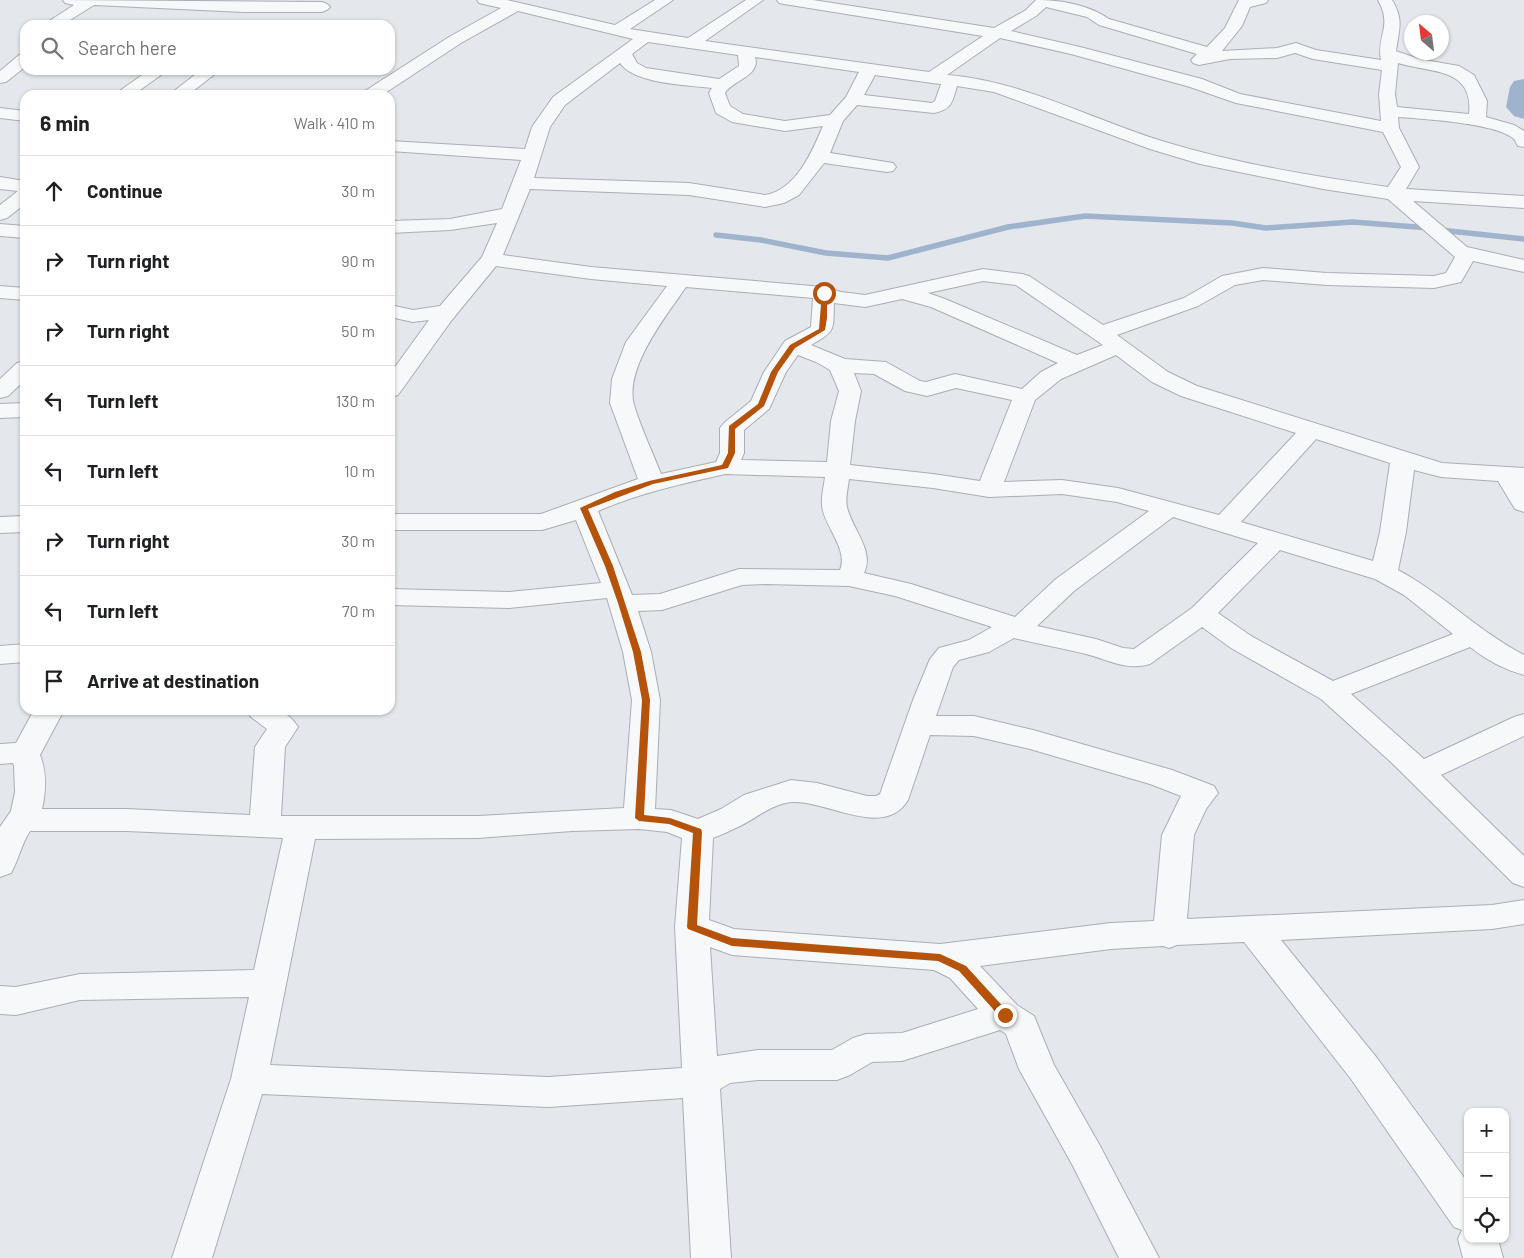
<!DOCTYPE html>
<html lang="en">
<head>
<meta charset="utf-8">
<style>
	:root { --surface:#fff; --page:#f2f2f2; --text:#202124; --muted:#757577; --line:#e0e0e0 }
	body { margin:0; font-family:Barlow,sans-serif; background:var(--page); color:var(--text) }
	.controls { position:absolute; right:15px; bottom:15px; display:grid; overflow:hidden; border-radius:10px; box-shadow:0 1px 4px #0004 }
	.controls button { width:45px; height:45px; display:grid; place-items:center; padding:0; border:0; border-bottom:1px solid var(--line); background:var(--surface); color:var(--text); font:25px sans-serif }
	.compass { position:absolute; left:1404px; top:15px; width:45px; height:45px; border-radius:50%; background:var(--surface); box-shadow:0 1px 4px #0004; rotate:332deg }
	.stop { position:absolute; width:15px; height:15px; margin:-11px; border:4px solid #b45309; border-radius:50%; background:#fff }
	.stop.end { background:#b45309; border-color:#fff; box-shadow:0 1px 5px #0008 }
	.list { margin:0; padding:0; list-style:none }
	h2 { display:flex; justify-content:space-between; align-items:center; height:65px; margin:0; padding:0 20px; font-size:21px }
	h2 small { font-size:16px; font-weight:400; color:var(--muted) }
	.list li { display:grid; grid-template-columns:32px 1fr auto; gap:15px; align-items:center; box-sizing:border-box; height:70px; padding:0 20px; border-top:1px solid var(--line) }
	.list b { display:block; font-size:19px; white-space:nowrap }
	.list em { font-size:16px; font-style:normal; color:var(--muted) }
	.icon { flex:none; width:28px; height:28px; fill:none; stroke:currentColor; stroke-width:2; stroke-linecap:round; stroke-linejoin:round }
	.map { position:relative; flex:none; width:1524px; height:1258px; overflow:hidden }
	.search { position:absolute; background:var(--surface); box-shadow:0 1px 4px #0004; left:20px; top:20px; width:375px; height:55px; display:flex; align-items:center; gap:12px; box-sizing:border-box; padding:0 18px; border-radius:15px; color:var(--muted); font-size:19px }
	.panel { position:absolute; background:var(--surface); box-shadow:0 1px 4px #0004; left:20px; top:90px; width:375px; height:625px; border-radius:15px }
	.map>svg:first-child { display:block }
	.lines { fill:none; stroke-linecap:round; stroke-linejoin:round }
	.stream { stroke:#9fb4cc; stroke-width:5.5 }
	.river { fill:#9fb4cc; fill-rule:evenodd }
	.minor-casing { stroke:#a9aeb7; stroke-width:2 }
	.minor { fill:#f7f8fa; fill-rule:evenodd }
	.route { fill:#b45309 }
</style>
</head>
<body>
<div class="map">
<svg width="1524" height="1258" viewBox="0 0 1524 1258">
	<rect width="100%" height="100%" fill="#e4e7ec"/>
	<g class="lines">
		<g class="stream">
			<path d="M1440,230L1524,239"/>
			<path d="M716,235L761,240L826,253L888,258L1008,227L1085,216L1232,223L1266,228L1353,222L1429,228"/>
		</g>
		<path class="river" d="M1524,79V119L1514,116L1506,107L1510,87L1514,81Z"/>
		<defs>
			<g id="minor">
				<path d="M63,0L322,2L327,4L330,7L327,10L322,12H244L94,5L62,25H43L74,5L65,3Z"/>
				<path d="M477,0H507L615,25L655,0H673L630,29L688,38L746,0H763L705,41L929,72L983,36L784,4L779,3L777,0H813L994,28L1026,10L1036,0C1061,0 1089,5 1109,19L1207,47L1225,28L1239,0H1268L1266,3L1250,7L1242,26L1222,51L1277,48L1296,43L1316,50L1381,60C1376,36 1393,27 1378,0H1392C1404,19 1399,30 1396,51L1419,59L1459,66L1474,75L1487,101L1486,117L1514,125L1524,131V147L1518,146C1516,144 1516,141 1514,139C1497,123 1423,119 1398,117L1399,128L1419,167L1406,189L1524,196V208L1413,201L1467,247L1524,260V272L1473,261L1461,282L1434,288L1327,285L1263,280L1235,285L1198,306L1117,335L1168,372L1197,386L1442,463L1524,468V512L1515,509L1498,481L1441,477L1414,470L1406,532L1398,570C1443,594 1478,631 1524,655V675C1505,670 1485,659 1470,647L1351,694L1424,759L1514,717L1524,714V736L1441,775L1524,856V887L1513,883L1392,763L1321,699L1231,648L1202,627L1150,664C1126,671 1109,660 1086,654C1062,648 1038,644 1014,638L989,652L959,660L953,667L936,716H974L1033,730L1172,770L1214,786L1218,793L1206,809L1194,835L1187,919L1492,905L1524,900V924L1492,929L1281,940L1377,1058L1468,1183V1239H1498L1503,1258H1463L1458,1239L1462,1230L1454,1227L1351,1079L1244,942L1177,945L1169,948L1163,946L1111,949L980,966L1017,1005L1034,1016L1054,1065L1099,1144L1159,1258H1119L1073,1166L1019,1069L1006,1034L1000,1030L902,1061L872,1062L850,1075L837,1080H758L730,1083L720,1089L731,1258H691L683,1098L548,1107L262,1094L212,1258H172L231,1079L249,997L80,1000L16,1015L0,1014V986L16,987L80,974L254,970L283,838L127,831H30C21,845 19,859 11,873L0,877V827L11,811L15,792L14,766L13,763L0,764V744L16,743L34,710H64L40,755C47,773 46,791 42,809H127L250,815L255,747L267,729L251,717L246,710C269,710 284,705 298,727L285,747L281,816H478L624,808L632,700L623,652L607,598L509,608L390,605V589L509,592L601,583L576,520L542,530H390V514H541L638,479L610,403L612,379L626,342L667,286L591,279L496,266L451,321L398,395L390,397V374L429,320L413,322L390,317V305L413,310L440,306L482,257L497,223L450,230L390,233V221L450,219L502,209L521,160L390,151V141L525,149L532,127L553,97L633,39L518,11L461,43L382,95H363L365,91L449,37L501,8L479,3ZM1046,7L1087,17L1099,25L1197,54L1191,60L1193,63L1199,65L1230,59L1277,58L1295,53L1313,59L1382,70L1379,94L1381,121L1240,94L1202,79L1080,47L1011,31L1036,16ZM1000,38L1071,54L1190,87L1236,103L1383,132L1401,167L1388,187C1313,176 1237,164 1165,142C1092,120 1024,81 947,75ZM648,42L738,55L739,66L719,79L646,68L637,63L632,54ZM755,57L859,72L846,97L830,115L785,121L743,114L730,106L725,93C733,80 761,76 755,57ZM620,63C634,84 688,85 712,88L709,93L716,113L732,122L785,131L823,126C812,152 796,190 765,195L689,183L534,178L550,127L565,105ZM1398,63C1430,73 1474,67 1469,114L1397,107L1395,94ZM875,75L932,83L941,84L935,101L932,103L864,95ZM957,86L994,92L1150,149L1200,164L1323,189L1388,199L1455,257L1446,273L1434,276L1327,273L1263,268L1222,276L1184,298L1103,325L1029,276L1022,274L983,269L865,295L841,292L824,287L591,267L503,255L530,189L689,195L765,207L784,203L799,195L824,163L887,172L893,171L896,167L893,163L830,153L843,121L857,105L934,113C952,109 952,103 957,86ZM983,281L1016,285L1103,345L1077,355L945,299L928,293ZM686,287L813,298L811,327L785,341L764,372L751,401L724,423L720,428V453L716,462L661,474C652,451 641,428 634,405C624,368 666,316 686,287ZM902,299L931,307L1058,363L1041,372L1022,389L955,374L926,382L920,381L886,362L845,359L811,345C836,331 833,331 834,303L865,307ZM798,355L816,362L830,370L839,391L831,421L827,462L741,460L744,453V430L769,409L786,372ZM1116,355L1152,382L1181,396L1296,433L1219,515L1118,488L1062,480L1004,482L1035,400L1061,379ZM854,373L874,374L905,391L927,396L956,388L1012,400L980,481L933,474L850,465L855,421L861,391ZM1316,439L1390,463L1380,532L1373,561L1241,522ZM725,474L825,477C824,486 821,496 822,505C823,525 849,549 840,570L739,569L660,594L632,595L598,511C639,493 681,484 725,474ZM849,479L933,488L989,497L1062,494L1117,502L1149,511L1056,579L1015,617L911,584L864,573C875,551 852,529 847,507C845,499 848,488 849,479ZM1173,517L1258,543L1192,608L1134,649L1123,648L1096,639L1037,626L1074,591ZM1280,550L1375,579L1404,595L1453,634L1333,681L1251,636L1218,613ZM765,584L849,586L895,596L992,627L969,640L939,648L930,659L913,700L880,794L876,796H867L817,783L791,780L744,795L721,809L698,819L671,810L655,809L660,700L651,652L638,611L662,610L742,585ZM930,735L974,736L1030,749L1150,784L1181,796L1162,835L1154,921L1111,923L940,944L734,929L709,920L713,838C723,834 732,830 742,825C758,817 775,802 794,802C828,801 885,839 908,800ZM639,829L667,832L682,838L675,927L682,1068L548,1077L270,1065L315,839L478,838L572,831ZM710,947L732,955L934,970L950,978L978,1009L902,1033L866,1034L853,1038L832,1050H758L717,1056Z"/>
				<path d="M25,53V67L6,82L0,83V71L19,55Z"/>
				<path d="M149,70H168L133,95H114Z"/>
				<path d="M201,70H220L188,95H169Z"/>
				<path d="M0,108L25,111V121L0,118Z"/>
				<path d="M0,177L25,181V204L7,218L0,220V205L18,191L0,189Z"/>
				<path d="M0,224L25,226V238L0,236Z"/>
				<path d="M0,286L25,288V300L0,298Z"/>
				<path d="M25,361V380L8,396L0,398V379L17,363Z"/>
				<path d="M25,403V417L0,418V404Z"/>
				<path d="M25,516V532L0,533V517Z"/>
				<path d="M25,644V662L0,664V646Z"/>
			</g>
		</defs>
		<use href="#minor" class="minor-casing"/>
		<use href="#minor" class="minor"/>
	</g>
	<path class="route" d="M822,292L827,293V318L825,330L795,348L778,372L764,406L735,429V453L728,468L653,484L588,509L613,566L625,603L641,652L650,700L644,815L670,818L701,829L702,832L697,925L732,938L940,954L966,966L1008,1012L1010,1015L1005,1019L1001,1018L959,971L938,961L732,946L688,929L687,927L693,833L669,824L639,821L635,818L642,700L633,652L618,603L605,566L580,508L615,492L649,481L722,465L728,453L729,426L758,404L771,372L790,345L819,329Z"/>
</svg>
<div class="controls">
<button>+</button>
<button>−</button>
<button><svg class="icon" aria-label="locate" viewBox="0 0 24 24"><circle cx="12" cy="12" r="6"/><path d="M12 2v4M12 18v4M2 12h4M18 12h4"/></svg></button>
</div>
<svg class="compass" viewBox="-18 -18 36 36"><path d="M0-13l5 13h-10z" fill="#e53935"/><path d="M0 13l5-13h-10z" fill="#757577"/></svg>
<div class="stop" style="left:824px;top:293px"></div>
<div class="stop end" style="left:1005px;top:1015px"></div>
<div class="search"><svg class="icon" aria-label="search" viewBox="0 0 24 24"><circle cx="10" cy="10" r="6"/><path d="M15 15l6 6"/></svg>Search here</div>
<section class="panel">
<h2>6 min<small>Walk · 410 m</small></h2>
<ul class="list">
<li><svg class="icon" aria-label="ahead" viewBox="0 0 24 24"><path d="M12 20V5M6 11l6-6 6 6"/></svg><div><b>Continue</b></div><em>30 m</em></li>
<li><svg class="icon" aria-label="right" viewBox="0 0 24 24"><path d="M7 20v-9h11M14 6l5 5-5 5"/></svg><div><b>Turn right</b></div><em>90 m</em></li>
<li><svg class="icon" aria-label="right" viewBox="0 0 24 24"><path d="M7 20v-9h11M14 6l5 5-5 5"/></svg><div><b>Turn right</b></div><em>50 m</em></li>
<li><svg class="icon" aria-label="left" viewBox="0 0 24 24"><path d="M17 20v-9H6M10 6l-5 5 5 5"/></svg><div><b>Turn left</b></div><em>130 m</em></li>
<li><svg class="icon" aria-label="left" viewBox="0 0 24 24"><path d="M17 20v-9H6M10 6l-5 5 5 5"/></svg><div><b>Turn left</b></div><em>10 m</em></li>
<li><svg class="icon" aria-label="right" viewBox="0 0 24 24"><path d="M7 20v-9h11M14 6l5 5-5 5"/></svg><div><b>Turn right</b></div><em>30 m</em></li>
<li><svg class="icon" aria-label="left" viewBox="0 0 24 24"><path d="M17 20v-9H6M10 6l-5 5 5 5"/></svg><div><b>Turn left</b></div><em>70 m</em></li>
<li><svg class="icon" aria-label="arrive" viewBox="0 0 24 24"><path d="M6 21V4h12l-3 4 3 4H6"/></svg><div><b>Arrive at destination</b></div></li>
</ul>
</section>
</div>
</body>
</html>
